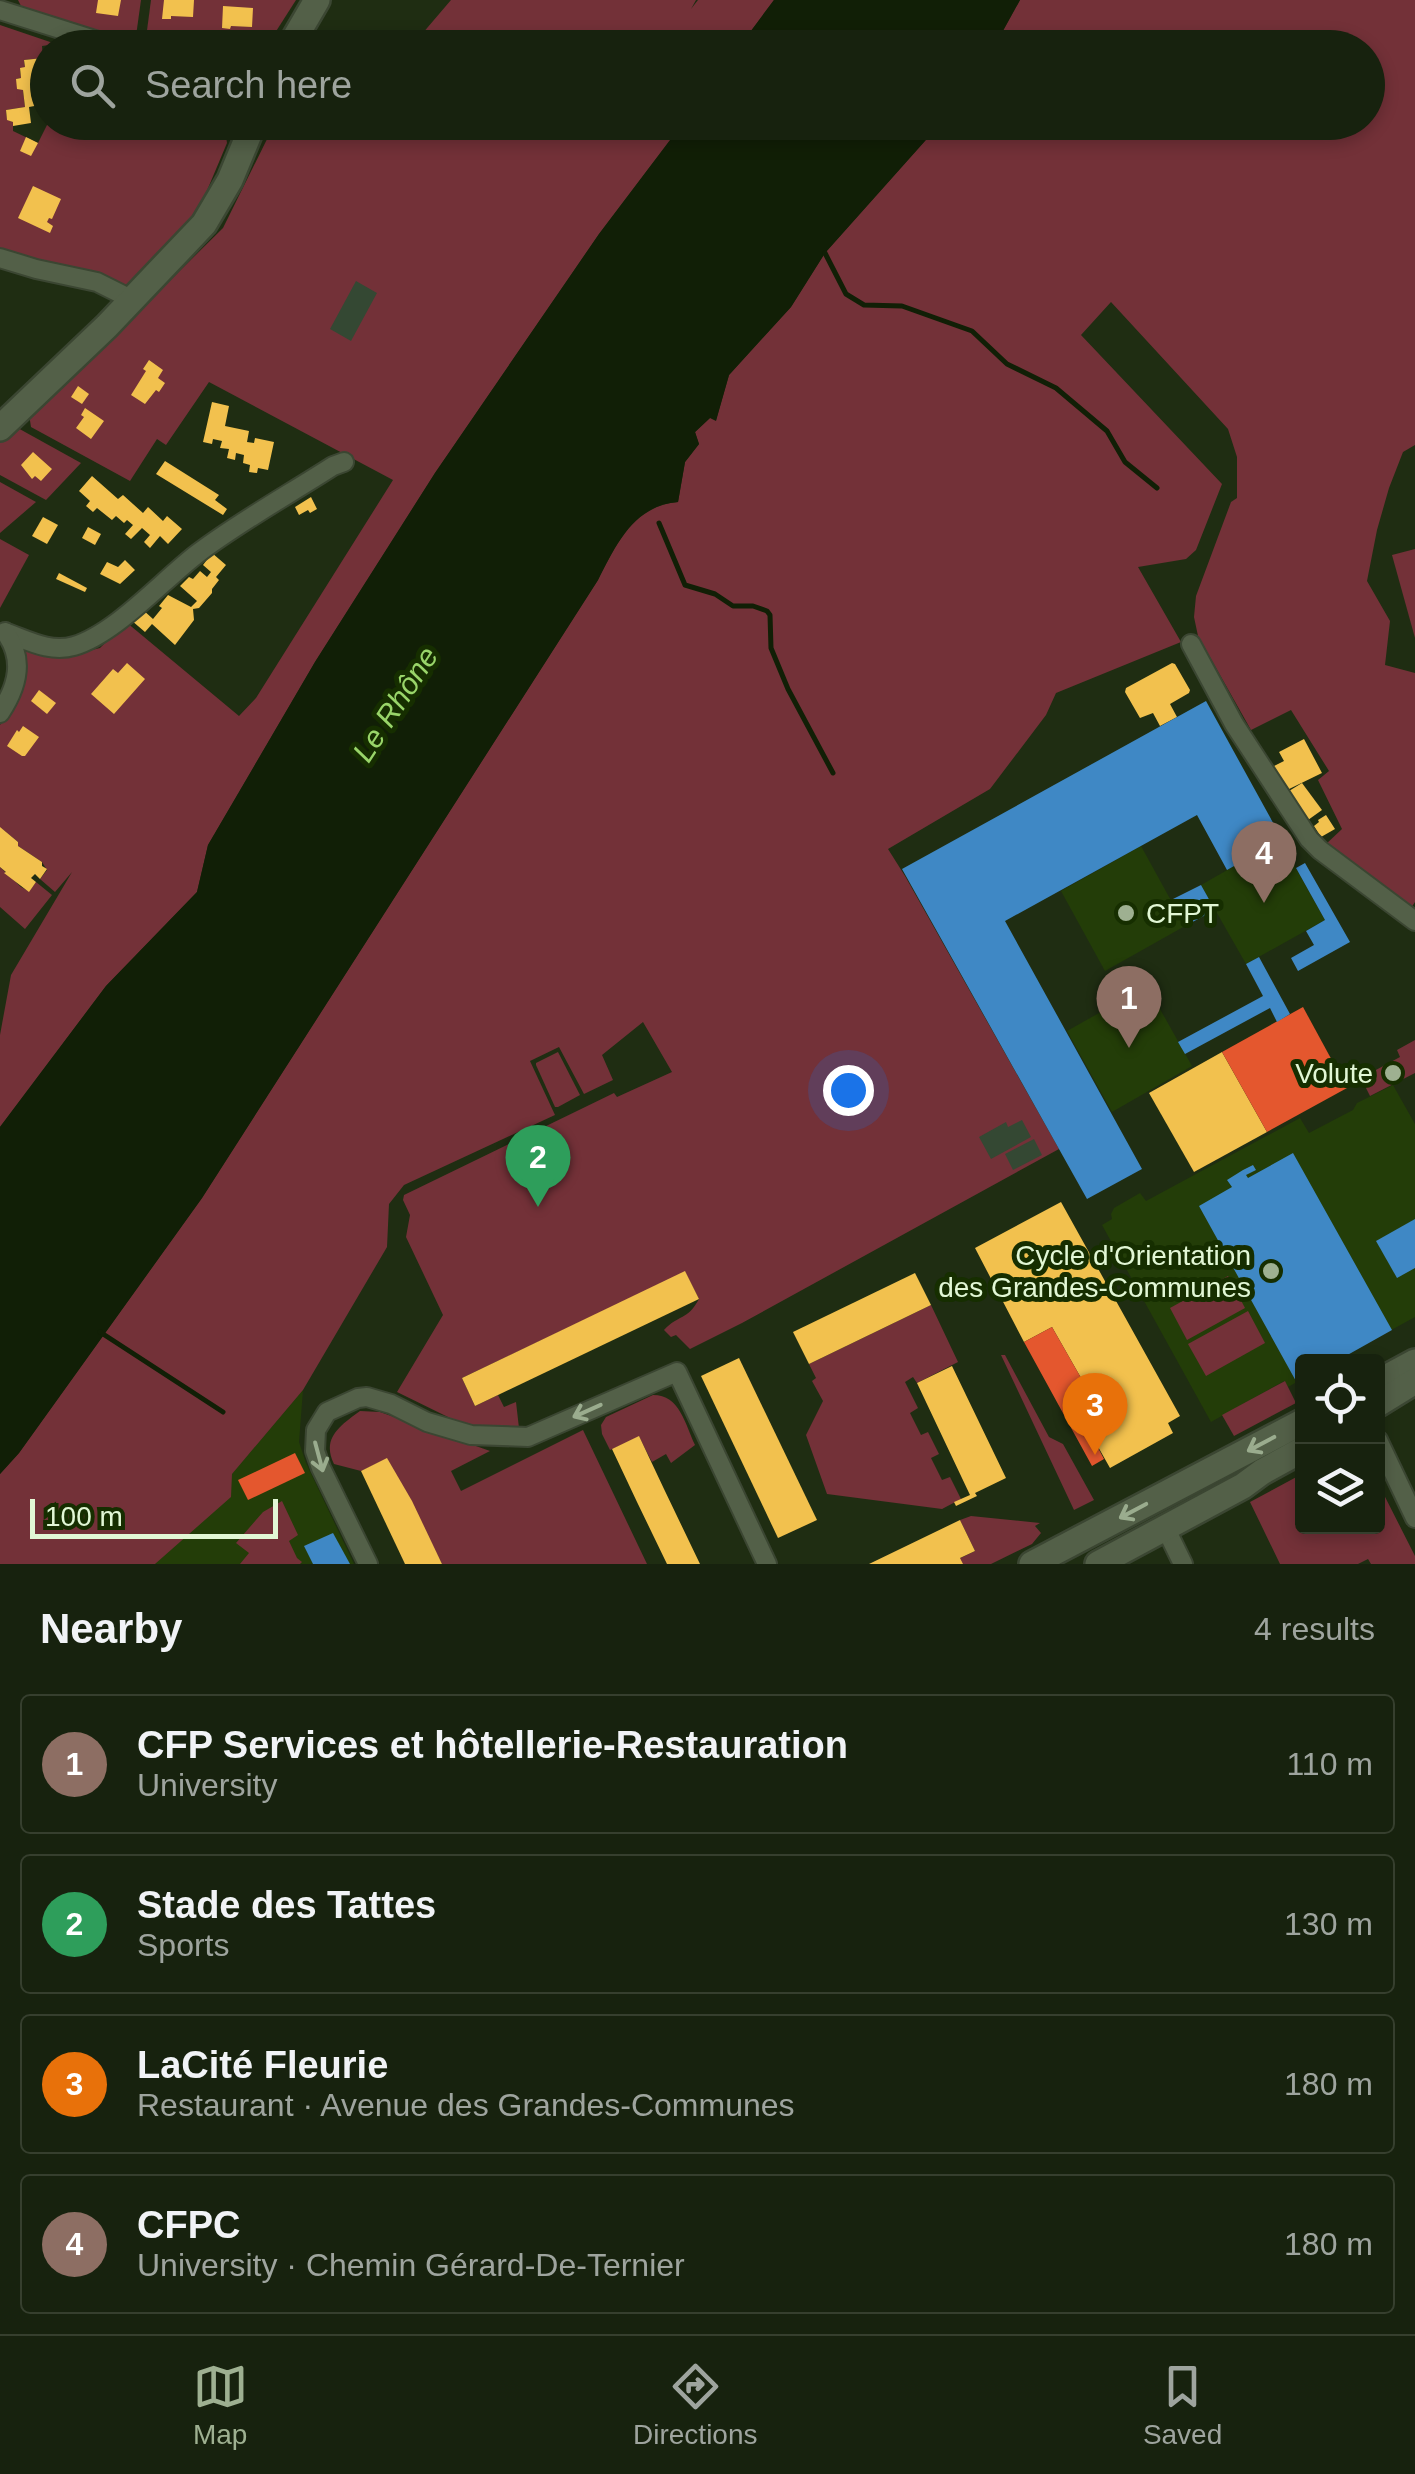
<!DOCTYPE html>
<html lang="en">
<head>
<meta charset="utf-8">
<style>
	:root { --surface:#17220e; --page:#242f1c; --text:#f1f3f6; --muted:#9ea49e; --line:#363f2e; --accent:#9eb091 }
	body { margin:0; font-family:Arial,sans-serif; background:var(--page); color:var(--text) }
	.controls { position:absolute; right:30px; bottom:30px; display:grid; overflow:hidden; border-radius:10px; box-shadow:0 5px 15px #0003 }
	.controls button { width:90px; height:90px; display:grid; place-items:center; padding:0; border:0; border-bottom:2px solid var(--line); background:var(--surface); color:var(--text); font:50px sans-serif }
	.scale { position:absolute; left:30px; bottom:25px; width:248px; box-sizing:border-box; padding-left:10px; border:5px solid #e2f7d5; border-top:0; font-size:28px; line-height:35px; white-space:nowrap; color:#e2f7d5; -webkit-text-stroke:8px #162e00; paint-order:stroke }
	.you { position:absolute; left:848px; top:1090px; width:35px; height:35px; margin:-25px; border:8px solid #fff; border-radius:50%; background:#1a73e8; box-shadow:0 0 0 15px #1a73e833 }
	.badge { display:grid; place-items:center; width:65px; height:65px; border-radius:50%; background:var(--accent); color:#fff; font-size:32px; font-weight:700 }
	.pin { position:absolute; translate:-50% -82px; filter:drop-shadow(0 2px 5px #0008) }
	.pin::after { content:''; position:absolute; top:52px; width:35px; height:30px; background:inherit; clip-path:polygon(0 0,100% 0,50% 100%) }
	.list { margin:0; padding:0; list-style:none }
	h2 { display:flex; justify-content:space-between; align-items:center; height:130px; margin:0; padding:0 40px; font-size:42px }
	h2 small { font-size:32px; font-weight:400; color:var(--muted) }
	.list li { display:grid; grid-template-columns:65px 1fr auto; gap:30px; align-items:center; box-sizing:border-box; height:140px; margin:0 20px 20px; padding:0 20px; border:2px solid var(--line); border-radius:10px }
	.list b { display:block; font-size:38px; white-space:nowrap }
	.list p { margin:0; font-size:32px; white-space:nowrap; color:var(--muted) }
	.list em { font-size:32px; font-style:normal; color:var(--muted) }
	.icon { flex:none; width:55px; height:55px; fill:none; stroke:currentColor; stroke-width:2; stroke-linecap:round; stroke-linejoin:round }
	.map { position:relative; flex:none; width:1415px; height:1564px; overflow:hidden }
	.search { position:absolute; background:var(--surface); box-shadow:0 5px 15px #0003; left:30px; right:30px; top:30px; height:110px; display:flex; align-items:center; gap:25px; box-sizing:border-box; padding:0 35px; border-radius:55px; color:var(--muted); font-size:38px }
	.sheet { height:770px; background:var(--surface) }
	nav { display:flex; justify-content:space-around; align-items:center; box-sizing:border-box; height:140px; border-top:2px solid var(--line); background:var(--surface); font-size:28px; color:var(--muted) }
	nav a { display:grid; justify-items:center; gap:5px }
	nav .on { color:var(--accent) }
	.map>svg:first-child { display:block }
	.built { fill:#233d08 }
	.green { fill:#733138 }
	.water { fill:#111f06 }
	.homes { fill:#f2c14e }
	.shops { fill:#e4572e }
	.schools { fill:#3f88c5 }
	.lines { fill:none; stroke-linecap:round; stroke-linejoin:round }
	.stream { stroke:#111f06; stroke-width:5 }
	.building { fill:#344833 }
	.street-casing { stroke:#3b4632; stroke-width:22 }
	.secondary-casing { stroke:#3b4632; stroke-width:30 }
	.street { stroke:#536048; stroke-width:18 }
	.secondary { stroke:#536048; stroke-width:25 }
	.oneway { stroke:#9aac8e }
	.poi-dot { fill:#9eb091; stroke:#162e00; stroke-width:4 }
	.labels { text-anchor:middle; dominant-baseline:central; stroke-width:10; stroke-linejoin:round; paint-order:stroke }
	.poi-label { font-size:28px; fill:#e2f7d5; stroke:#162e00; text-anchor:end }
	.water-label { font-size:30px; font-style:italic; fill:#99d569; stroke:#162e00 }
</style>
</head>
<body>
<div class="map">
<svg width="1415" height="1564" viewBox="0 0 1415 1564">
	<rect width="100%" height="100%" fill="#1f2d12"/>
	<g class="built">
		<path d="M1280,840L1325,920L1246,964L1201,885Z"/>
		<path d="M1141,846L1185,926L1105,971L1061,891Z"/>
		<path d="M1147,986L1192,1066L1112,1112L1067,1031Z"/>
		<path d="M1393,1085L1415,1124V1317L1335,1361L1302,1362V1379L1288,1387L1284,1381L1211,1422L1102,1225L1112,1219L1111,1214L1114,1208L1140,1193L1146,1201L1300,1118L1309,1133L1353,1110L1357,1103Z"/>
		<path d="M303,1390L299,1442L306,1463L354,1564H155Z"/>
	</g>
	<g class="green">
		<path d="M18,0H141L136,36L127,42L23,10Z"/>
		<path d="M151,0H296L266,47H153L146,38Z"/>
		<path d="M451,0H696L691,9L698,0H774L739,47L410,48Z"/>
		<path d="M1020,0H1415V445L1403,452L1389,488L1377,530L1367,581L1390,621L1385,665L1415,673V902L1411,908L1325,845L1342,829L1318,780L1329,771L1291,710L1251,730L1198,636L1194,617L1196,596L1231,502L1237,498V457L1228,429L1111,302L1081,335L1222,484L1196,550L1186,559L1138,567L1181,642L1056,693L1046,715L990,789L888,849L905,876L1059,1149L742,1323L690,1349L676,1335L671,1337L664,1330C679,1314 687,1321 699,1299L685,1272L462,1378L475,1406L498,1395L504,1407L516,1402L519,1428L475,1427L450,1418L397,1392L443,1315L406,1237L410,1215L403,1200L404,1195L614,1093L617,1097L672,1072L643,1022L602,1055L613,1080L584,1094L559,1047L530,1061L555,1115L404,1185L389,1204L387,1247L303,1390L232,1474L231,1497L155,1564H0V1474L19,1453L202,1198L598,580C616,545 633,506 678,502L685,462L699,444L695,432L711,417L716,420L729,375L791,307L825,253L941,123L1368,122V48L994,47Z"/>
		<path d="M0,25L56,44L42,46L43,58L24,60L25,67L20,69L21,78L16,79L23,90L25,107L6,110L7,119L13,122V131L38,143L48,123H224L227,143L198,212L129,290L0,253Z"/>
		<path d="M275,123H683L599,234L435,473L315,662L208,845L197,892L106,986L0,1127V1035L11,975L72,872L55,892L40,879L47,870L42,862L18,846V842L2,829L0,831V725L17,701L26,678L24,654L29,648L48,657L75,654L100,648L126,622L239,716L256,698L393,480L209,382L166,445L157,439L130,481L31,427L29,414L124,326L223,228Z"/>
		<path d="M16,427L81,463L46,500L0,475V441Z"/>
		<path d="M0,482L36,502L0,533Z"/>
		<path d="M0,539L29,555L0,608Z"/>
		<path d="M1415,549V638L1392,555Z"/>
		<path d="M0,867L21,887L29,891L36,882L52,895L25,929L0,907Z"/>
		<path d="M1415,1040V1073L1370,1096L1361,1078L1400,1057L1397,1050Z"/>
		<path d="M558,1052L580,1095L558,1107H555L536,1065V1063Z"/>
		<path d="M1228,1276L1245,1308L1187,1340L1170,1308Z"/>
		<path d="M931,1305L958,1362L917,1383L913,1377L905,1382L918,1408L910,1413L921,1435L928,1432L939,1454L931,1458L942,1480L950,1477L961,1499L942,1509L827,1494L806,1435L823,1401L812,1381L816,1378L809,1364Z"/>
		<path d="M1248,1311L1265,1343L1206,1376L1188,1344Z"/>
		<path d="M1001,1355H1005L1049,1437L1063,1444L1094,1500L1074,1510Z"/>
		<path d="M1285,1381L1296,1403L1234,1436L1222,1415Z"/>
		<path d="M653,1395C680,1395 685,1424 695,1445L671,1463L666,1454L652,1462L639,1437L610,1450L602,1434L601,1425L606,1417Z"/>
		<path d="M360,1411L380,1412L490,1451L451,1471L461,1491L583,1430L647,1564H442L387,1459L361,1471L334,1464C321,1438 341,1425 360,1411Z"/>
		<path d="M1302,1474V1526H1378V1483L1415,1556V1564H1371L1368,1559L1358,1564H1280L1250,1502Z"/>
		<path d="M282,1501L298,1535L289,1541L297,1558L302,1562L300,1564H240L249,1553L236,1543L263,1512Z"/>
		<path d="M971,1516L1040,1523L1035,1526L1041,1533L1032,1544L991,1564H948L975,1551L960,1520Z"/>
	</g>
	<g class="water">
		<path d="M774,0H1020L994,47H739Z"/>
		<path d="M683,123H941L825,253L791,307L729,375L716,421L710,418L695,432L699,444L685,462L678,502C634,505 616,545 598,580L202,1198L19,1453L0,1474V1127L106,986L197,892L208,845L315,662L435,473L599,234Z"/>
	</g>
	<g class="homes">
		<path d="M98,0H121L118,16L96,13Z"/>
		<path d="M164,0H194L193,17L171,16V19H162Z"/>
		<path d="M223,6L253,8L252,27L231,26L230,29L222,28Z"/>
		<path d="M43,58L45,75L41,76L43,93H39L40,105L29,107L31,123L13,126V122L7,120L6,110L25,107L23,90L17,89L16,79L21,78L20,68L25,67L24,60Z"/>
		<path d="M26,137L38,143L31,156L20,151Z"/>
		<path d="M33,186L61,199L52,219L49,218L47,222L53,226L50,233L18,218Z"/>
		<path d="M149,360L163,370L158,378L165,383L159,392L156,390L145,404L131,395L146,371L143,369Z"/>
		<path d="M78,386L89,394L82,404L71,397Z"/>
		<path d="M212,402L229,406L225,426L249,431L247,442L254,443L255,438L274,442L268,470L258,468L257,473L249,472L250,465L243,463L244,455L236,453L235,460L227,458L229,449L220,448L222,441L213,439L212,444L203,442Z"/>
		<path d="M85,408L104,421L91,439L76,428L84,417L81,415Z"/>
		<path d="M33,452L52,469L41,481L35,476L32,479L21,465Z"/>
		<path d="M165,461L219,495L215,500L227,509L223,515L156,474Z"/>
		<path d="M92,476L118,499L123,495L143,513L148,507L163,521L167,516L182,529L168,544L160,536L150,548L144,542L150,535L142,528L131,539L125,534L133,525L127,520L124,523L116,516L112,520L97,508L93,512L86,506L90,501L79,491Z"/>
		<path d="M311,497L317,509L310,513L308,510L299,515L295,507Z"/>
		<path d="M43,517L58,525L47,544L32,536Z"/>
		<path d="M88,527L101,534L95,545L82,538Z"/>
		<path d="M212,553L226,565L216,577L219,580L212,589V593L199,608L193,609L194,620L175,645L152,624L145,632L131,620L142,609L153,619L162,608L159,606L168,595L191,607L197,601L180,586L189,577L193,579L200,571L207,577L211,572L203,565Z"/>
		<path d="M125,560L135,570L120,584L100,574L107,562L118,567Z"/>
		<path d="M59,573L87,588L85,592L56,579Z"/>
		<path d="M127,663L145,679L114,714L91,694L113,669L118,673Z"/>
		<path d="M1172,663L1175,664L1190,690L1189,693L1170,704L1177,717L1160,726L1153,713L1140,718L1125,692L1126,688Z"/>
		<path d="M39,690L56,703L47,714L31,701Z"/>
		<path d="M23,726L39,737L25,756H22L7,746L17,730L19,732Z"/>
		<path d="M1304,739L1322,773L1285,791L1272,767L1284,761L1279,752Z"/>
		<path d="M1302,783L1322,810L1308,820L1289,791Z"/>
		<path d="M1326,815L1335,829L1321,837L1314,826L1319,822L1318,820Z"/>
		<path d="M0,827L18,842V846L42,862V866L47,869L40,879L35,874L31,878L36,882L29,892L4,873L6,872L0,867Z"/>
		<path d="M1222,1052L1267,1132L1194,1172L1149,1093Z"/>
		<path d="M1061,1202L1180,1416L1168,1423L1173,1433L1110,1468L1088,1429L1105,1420L1052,1327L1024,1342L975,1248Z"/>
		<path d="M685,1271L699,1299L475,1406L462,1378Z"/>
		<path d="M915,1273L931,1305L809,1364L793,1332Z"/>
		<path d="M739,1358L817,1520L778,1538L701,1376Z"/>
		<path d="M952,1366L1006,1478L975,1493L977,1496L956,1506L954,1502L970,1495L917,1383Z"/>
		<path d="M639,1436L664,1489L700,1564H667L637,1502L612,1449Z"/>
		<path d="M387,1458L412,1501L442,1564H405L361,1471Z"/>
		<path d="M960,1520L975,1551L960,1558L963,1564H869Z"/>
	</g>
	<g class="shops">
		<path d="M1303,1007L1347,1088L1267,1132L1222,1052Z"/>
		<path d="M1052,1327L1105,1420L1088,1429L1104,1459L1092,1466L1024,1342Z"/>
		<path d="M295,1453L305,1473L248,1500L238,1480Z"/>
	</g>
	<g class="schools">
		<path d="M1206,701L1282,839L1227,870L1197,815L1005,921L1142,1169L1087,1199L902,869Z"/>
		<path d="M1305,863L1350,942L1298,971L1291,958L1314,945L1306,931L1325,920L1296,868Z"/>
		<path d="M1201,885L1215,910L1185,926L1171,900Z"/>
		<path d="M1259,957L1290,1014L1277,1022L1270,1008L1185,1054L1178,1042L1263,996L1246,964Z"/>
		<path d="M1293,1153L1392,1330L1335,1362H1302V1379L1297,1383L1199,1206L1232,1187L1227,1180L1243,1170L1253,1165L1256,1170L1246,1175L1248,1178Z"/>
		<path d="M1415,1219V1268L1397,1278L1376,1241Z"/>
		<path d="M333,1533L350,1564H313L304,1546Z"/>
	</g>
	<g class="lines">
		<g class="stream">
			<path d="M825,253L846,294L864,305L902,306L972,331L1007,364L1056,388L1107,431L1125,462L1157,488"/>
			<path d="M659,523L685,585L715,594L733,606H753L767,611L770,615L771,648L788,689L833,773"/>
			<path d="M100,1332L223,1412"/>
		</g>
	</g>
	<g class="building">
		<path d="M356,281L377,293L351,341L330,329Z"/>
		<path d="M1022,1120L1031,1137L991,1159L979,1137L1006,1122L1008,1127Z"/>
		<path d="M1034,1139L1042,1155L1013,1170L1005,1154Z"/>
	</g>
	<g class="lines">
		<defs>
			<g id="street">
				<path d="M0,10L120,48"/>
				<path d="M0,258L36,269L97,282L133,300"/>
				<path d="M7,633C29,641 51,653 74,646C115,634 162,581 197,554C239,522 288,495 333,466L344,462"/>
				<path d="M1191,644L1234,724L1309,839L1320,850L1415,921"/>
				<path d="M0,713C18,686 25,659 5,632"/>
				<path d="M1378,1440L1415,1518"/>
				<path d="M1166,1529L1183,1564"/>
				<path d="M368,1564L321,1468L315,1451L316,1430L327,1412L358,1398L367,1397L391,1404L427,1422L471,1435L528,1437L677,1372L767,1564"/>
			</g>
			<g id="secondary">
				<path d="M289,48L317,0"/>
				<path d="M0,428L107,326L204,224L230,180L254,122"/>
				<path d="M1378,1382L1415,1362"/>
				<path d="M1378,1404L1415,1381"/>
				<path d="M1032,1564L1302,1422"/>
				<path d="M1098,1564L1243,1486L1262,1472L1302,1450"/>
			</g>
		</defs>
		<use href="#street" class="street-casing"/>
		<use href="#secondary" class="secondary-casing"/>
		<use href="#street" class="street"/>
		<use href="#secondary" class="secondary"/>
	</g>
	<defs><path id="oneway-shaft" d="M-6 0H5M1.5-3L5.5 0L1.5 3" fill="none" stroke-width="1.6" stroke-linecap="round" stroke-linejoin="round" transform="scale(2.5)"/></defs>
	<g class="oneway">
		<use href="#oneway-shaft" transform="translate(587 1411) rotate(156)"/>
		<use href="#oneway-shaft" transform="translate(1261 1444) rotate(152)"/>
		<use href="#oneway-shaft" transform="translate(319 1457) rotate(75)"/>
		<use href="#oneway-shaft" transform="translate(1133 1511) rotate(152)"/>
	</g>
	<g class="poi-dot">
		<circle cx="1126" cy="913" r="10"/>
		<circle cx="1393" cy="1073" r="10"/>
		<circle cx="1271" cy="1271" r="10"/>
	</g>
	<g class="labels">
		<g class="poi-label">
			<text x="1146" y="913" text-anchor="start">CFPT</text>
			<text x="1373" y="1073">Volute</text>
			<text x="1251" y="1255">Cycle d'Orientation<tspan x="1251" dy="32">des Grandes-Communes</tspan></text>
		</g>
		<g class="water-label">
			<text transform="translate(395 704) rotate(-57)">Le Rhône</text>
		</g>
	</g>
</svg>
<div class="controls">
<button><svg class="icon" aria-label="locate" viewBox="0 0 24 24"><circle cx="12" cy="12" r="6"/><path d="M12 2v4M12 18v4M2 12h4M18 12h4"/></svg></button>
<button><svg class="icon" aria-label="layers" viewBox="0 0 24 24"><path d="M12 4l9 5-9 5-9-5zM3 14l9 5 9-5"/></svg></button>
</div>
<div class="scale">100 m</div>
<div class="you"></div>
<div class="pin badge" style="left:1129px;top:1048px;background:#8d6e63">1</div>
<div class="pin badge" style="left:538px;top:1207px;background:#2e9e5b">2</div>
<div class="pin badge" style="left:1095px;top:1455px;background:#e8710a">3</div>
<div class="pin badge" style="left:1264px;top:903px;background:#8d6e63">4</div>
<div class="search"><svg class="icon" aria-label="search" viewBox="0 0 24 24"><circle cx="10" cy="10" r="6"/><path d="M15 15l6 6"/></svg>Search here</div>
</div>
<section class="sheet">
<h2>Nearby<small>4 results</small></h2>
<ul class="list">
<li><span class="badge" style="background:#8d6e63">1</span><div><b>CFP Services et hôtellerie-Restauration</b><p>University</p></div><em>110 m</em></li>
<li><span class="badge" style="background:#2e9e5b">2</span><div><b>Stade des Tattes</b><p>Sports</p></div><em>130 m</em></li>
<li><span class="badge" style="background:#e8710a">3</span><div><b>LaCité Fleurie</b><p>Restaurant · Avenue des Grandes-Communes</p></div><em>180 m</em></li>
<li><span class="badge" style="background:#8d6e63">4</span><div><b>CFPC</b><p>University · Chemin Gérard-De-Ternier</p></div><em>180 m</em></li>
</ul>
</section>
<nav>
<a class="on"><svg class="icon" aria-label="map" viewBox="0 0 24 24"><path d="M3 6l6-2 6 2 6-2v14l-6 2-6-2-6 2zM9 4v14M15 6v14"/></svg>Map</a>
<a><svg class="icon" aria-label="directions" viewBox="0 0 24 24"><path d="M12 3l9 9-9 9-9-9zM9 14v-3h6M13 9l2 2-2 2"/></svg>Directions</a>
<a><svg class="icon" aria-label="saved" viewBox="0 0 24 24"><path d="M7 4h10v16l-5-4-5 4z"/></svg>Saved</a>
</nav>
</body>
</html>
